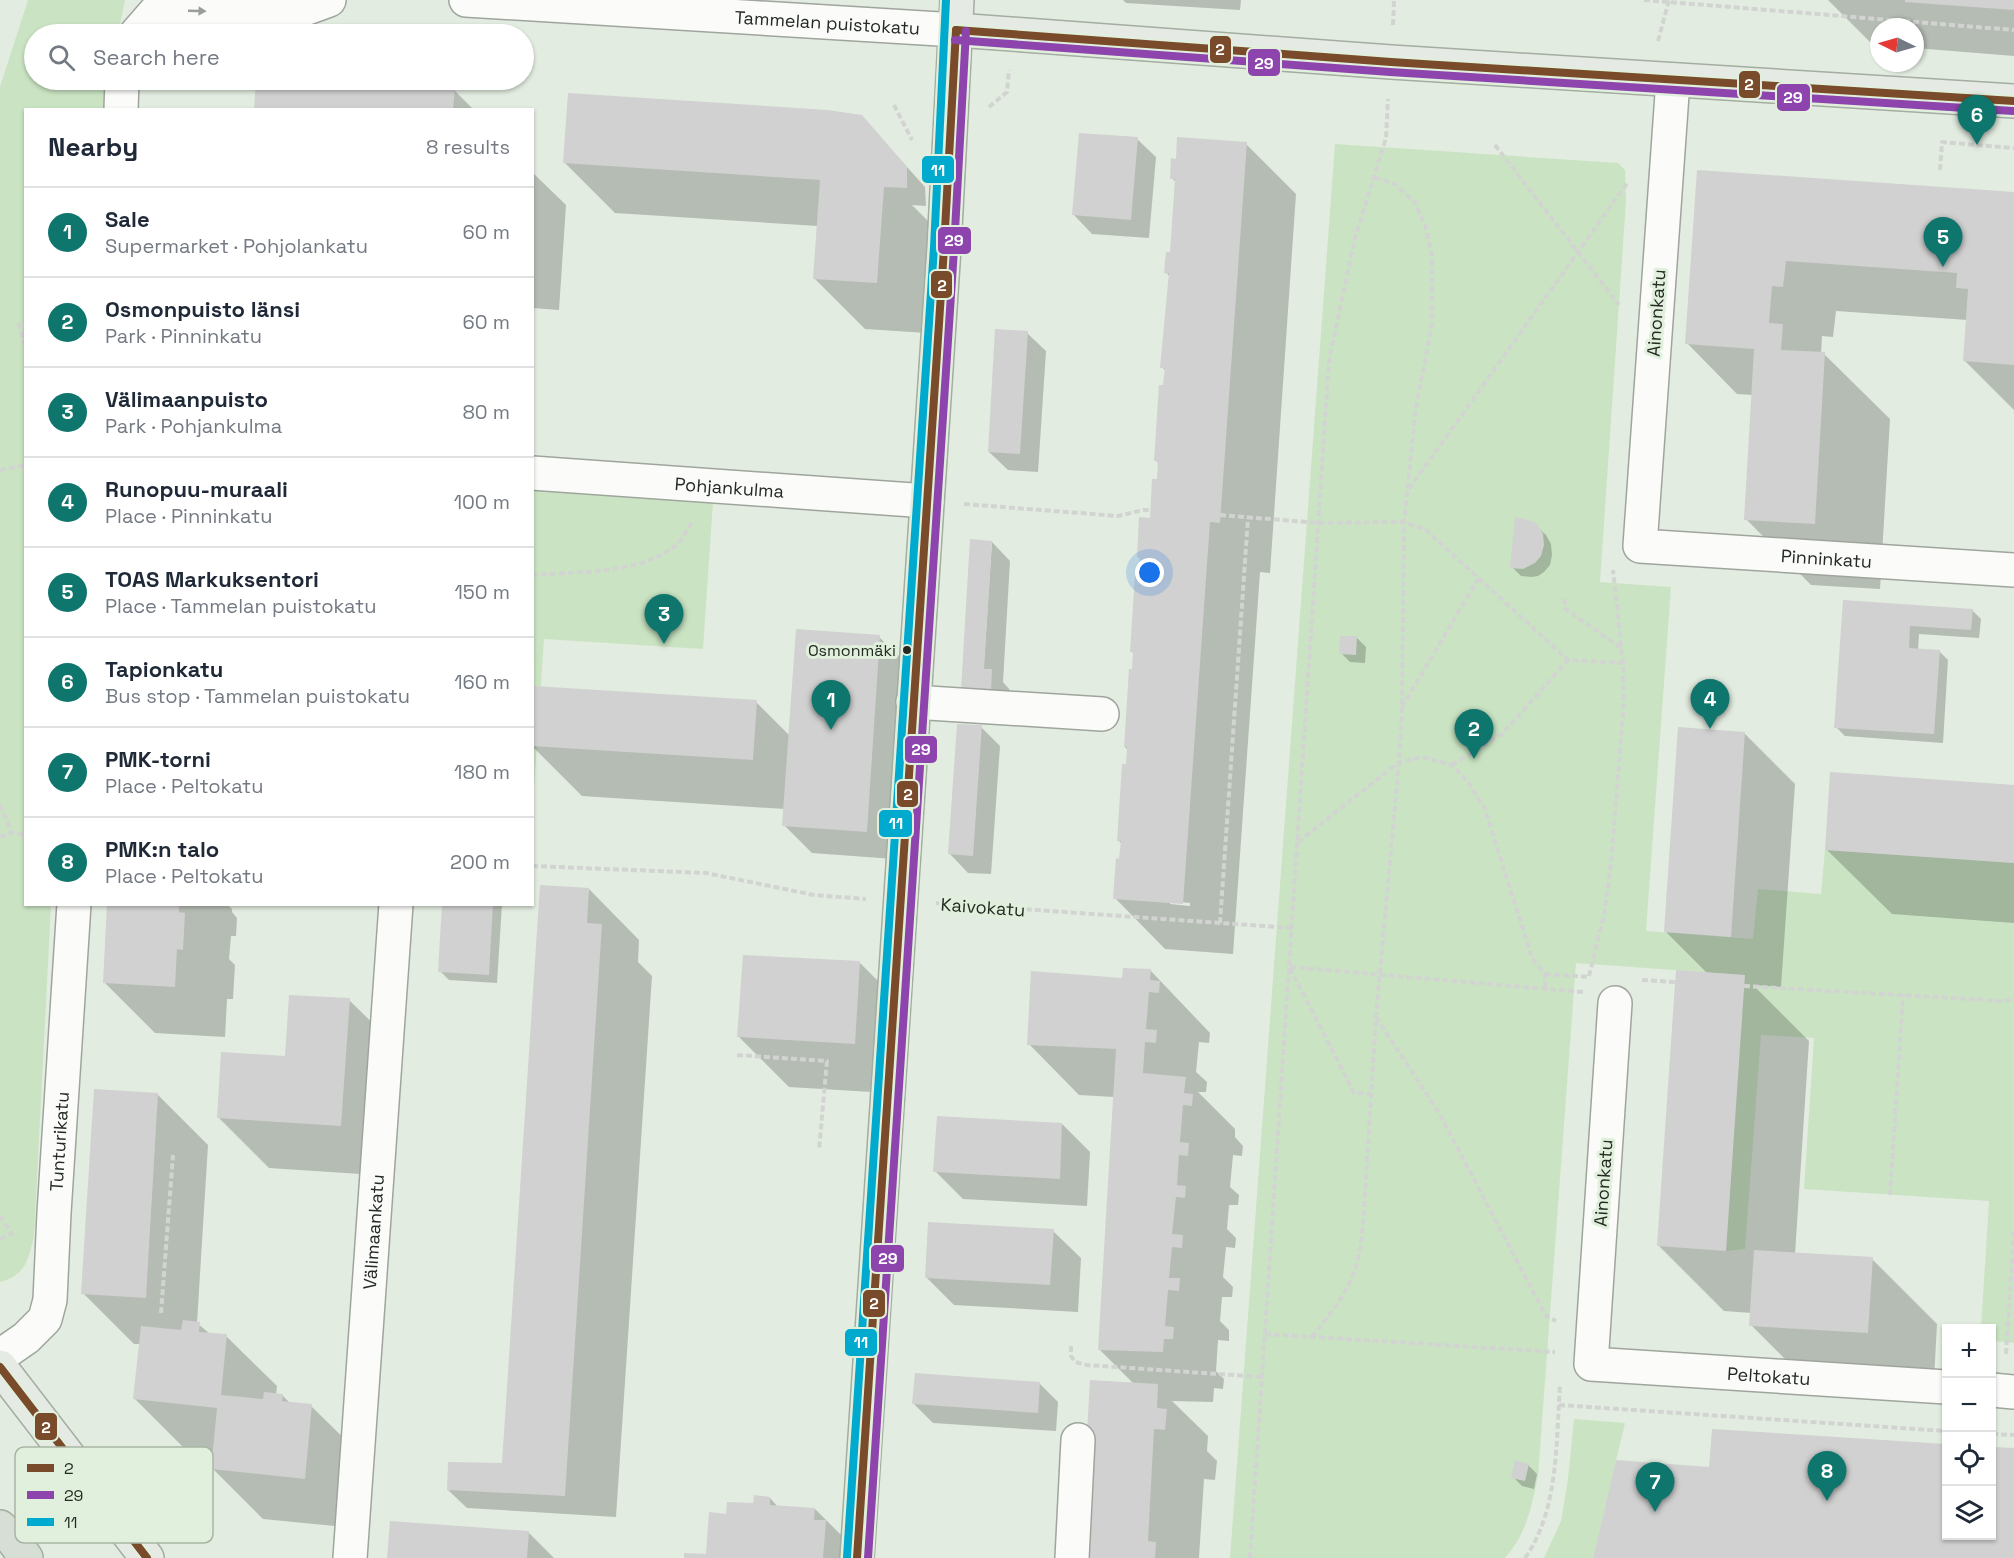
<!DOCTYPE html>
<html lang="en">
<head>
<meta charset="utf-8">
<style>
	:root { --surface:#fff; --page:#f2f2f3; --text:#1f2937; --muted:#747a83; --line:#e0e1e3; --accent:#0f766e }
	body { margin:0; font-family:"Space Grotesk",sans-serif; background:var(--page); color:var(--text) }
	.controls { position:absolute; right:18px; bottom:18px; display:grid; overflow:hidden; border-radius:0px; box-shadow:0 2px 4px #0004 }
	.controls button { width:54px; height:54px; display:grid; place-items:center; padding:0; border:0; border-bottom:2px solid var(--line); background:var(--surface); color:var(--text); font:30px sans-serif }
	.compass { position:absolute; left:1870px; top:18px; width:54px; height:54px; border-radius:50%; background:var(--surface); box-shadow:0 2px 4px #0004; rotate:275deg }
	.you { position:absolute; left:1150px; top:573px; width:21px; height:21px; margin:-15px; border:4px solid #fff; border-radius:50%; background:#1a73e8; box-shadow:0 0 0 9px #1a73e833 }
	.badge { display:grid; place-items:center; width:39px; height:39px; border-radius:50%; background:var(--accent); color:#fff; font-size:20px; font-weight:700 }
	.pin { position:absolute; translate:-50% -50px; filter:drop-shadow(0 2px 3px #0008) }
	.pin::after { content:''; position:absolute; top:32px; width:21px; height:18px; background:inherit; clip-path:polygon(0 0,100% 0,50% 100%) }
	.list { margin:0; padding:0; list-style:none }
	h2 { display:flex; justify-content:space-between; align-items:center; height:78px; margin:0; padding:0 24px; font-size:26px }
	h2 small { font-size:20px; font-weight:400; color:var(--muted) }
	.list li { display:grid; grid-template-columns:39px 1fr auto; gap:18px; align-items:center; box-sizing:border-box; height:90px; padding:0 24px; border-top:2px solid var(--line) }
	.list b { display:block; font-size:22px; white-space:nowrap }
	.list p { margin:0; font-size:20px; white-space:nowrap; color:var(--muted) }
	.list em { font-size:20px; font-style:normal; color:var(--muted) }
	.icon { flex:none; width:33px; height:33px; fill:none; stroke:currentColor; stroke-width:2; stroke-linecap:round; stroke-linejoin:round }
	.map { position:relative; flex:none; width:2014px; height:1558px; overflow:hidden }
	.search { position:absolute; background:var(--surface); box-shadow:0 2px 4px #0004; left:24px; top:24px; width:510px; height:66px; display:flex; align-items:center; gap:15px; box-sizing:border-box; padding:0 21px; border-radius:33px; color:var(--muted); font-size:22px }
	.panel { position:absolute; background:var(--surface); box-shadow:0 2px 4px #0004; left:24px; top:108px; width:510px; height:798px; border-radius:0px }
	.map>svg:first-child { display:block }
	.green { fill:#cae4c3 }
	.shadow { fill:#0003; fill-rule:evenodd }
	.building { fill:#d0d1d0 }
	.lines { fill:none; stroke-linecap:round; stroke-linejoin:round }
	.minor-casing { stroke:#9fa59d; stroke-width:36 }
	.major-casing { stroke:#a3ada0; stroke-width:36 }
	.highway-casing { stroke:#a3ada0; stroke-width:36 }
	.path { stroke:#d2d4d2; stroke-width:4; stroke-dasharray:6 3; stroke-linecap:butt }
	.minor { stroke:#fbfcfa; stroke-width:33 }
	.major { stroke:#e6eae4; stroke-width:33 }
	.highway { stroke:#d6ded5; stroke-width:33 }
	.bus-1-casing { stroke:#e0f0dc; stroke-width:12 }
	.bus-2-casing { stroke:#e0f0dc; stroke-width:12 }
	.bus-3-casing { stroke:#e0f0dc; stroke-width:12 }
	.bus-1 { stroke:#7a4b2a; stroke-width:8 }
	.bus-2 { stroke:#8e44ad; stroke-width:8 }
	.bus-3 { stroke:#00a9ce; stroke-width:8 }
	.oneway { fill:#9a9e99 }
	.bus-dot { fill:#242a23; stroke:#e0f0dc; stroke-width:2 }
	.labels { text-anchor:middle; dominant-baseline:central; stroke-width:6; stroke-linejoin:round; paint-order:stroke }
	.bus-label { font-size:16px; fill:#242a23; stroke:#e0f0dc; text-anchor:end }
	.street-label { font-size:18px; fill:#242a23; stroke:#e0f0dc }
	.key { fill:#e0f0dc; stroke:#a8b5a4; stroke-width:1.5 }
	.key-label { font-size:16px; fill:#242a23 }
	.line-badge { stroke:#e0f0dc; stroke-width:2 }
	.badge-label { font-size:16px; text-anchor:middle; font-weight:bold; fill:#fff }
</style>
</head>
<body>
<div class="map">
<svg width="2014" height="1558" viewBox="0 0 2014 1558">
	<rect width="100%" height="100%" fill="#e3ece0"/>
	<g class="green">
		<path d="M28,0H125L118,34H34V80H108L107,109L26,110V904L51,905L34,1237C28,1260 25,1276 0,1282V87Z"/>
		<path d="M1335,144L1618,163L1625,170L1626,201L1600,582L1671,587L1646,931L1753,939L1758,889L1821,894L1825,850L2014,863V1343L1992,1341V1328H1981L1989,1201L1804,1189L1814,1038L1761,1035L1745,1249L1726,1251L1744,975L1576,963L1538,1476C1531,1508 1527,1533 1505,1558H1230Z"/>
		<path d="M532,490L713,502L703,649L544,639L533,804Z"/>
		<path d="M1574,1419L1625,1423L1593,1558H1544L1561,1521L1568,1479Z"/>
	</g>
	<g class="shadow">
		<path d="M1123,0H1241L1240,10L1126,3Z"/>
		<path d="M1828,0H2014V56L1915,48V27H1879V45H1873Z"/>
		<path d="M257,80H296L454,90L474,110H256Z"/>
		<path d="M861,116L925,187L926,206L912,205L934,227L927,333L865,329L814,278L818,226L615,213L565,163Z"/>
		<path d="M1137,139L1156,157L1149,238L1092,234L1074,215Z"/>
		<path d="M1246,144L1296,194L1270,573L1260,572L1233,954L1165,949L1115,898L1122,844L1118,840L1128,750L1125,747L1135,655L1132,652L1141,560L1138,557L1151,519L1158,481L1159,464L1156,460L1166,371L1162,367L1170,277L1166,272L1171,254L1176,182L1172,178ZM1170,901L1190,903V906L1170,904Z"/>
		<path d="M1699,171L2014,193V410L1965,361L1968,320L1836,311L1833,337L1822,336L1821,354H1824L1890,419L1880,589L1811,585L1746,519L1753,395L1737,394L1687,343Z"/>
		<path d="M532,172L566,205L559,310L532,308Z"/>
		<path d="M1027,333L1046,351L1038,472L1008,470L989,452Z"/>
		<path d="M1536,526L1546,535L1551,544L1552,555L1550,565L1544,572L1538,576L1532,577L1521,576L1512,567Z"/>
		<path d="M992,542L1010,561L1003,682L1010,690L1009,710L981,708Z"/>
		<path d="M1844,601L1972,610L1981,619L1979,638L1919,634L1918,650L1939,651L1948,660L1943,743L1845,736L1836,727Z"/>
		<path d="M879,637L907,664L894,859L812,853L784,825L785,809L582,796L532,746L535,687L756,702L790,736Z"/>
		<path d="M1357,638L1366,647L1365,663L1350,662L1341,653Z"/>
		<path d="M981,727L1000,746L991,874L968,873L950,854Z"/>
		<path d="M1744,733L1795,784L1781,987L1753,985L1809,1041L1795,1254L1872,1259L1937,1324L1933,1398L1816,1390L1751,1325L1752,1313L1724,1311L1659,1246L1707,973L1666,932Z"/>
		<path d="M2014,786V923L1892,914L1826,849Z"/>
		<path d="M589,889L639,940L638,962L652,976L616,1517L467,1508L448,1490L507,1466Z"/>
		<path d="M109,904H227L232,909V912L237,918L236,936H231L229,959L235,965L233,999H227L225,1037L155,1033L104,982Z"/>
		<path d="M443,904H502L497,983L449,980L440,971Z"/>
		<path d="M860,963L910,1013L905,1094L789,1087L739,1037Z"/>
		<path d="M1150,970L1210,1033L1209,1043L1199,1042L1196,1072L1207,1082L1206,1092H1198L1235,1129V1137L1243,1146L1242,1156L1233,1155L1230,1187L1239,1195L1238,1205H1229L1227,1229L1236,1238L1235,1248L1226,1247L1223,1277L1233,1287L1232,1297H1222L1220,1321L1229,1330V1341L1218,1340L1216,1371L1224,1379L1223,1389L1214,1388L1213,1402L1172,1401L1208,1436L1207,1451L1217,1461L1215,1480L1204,1479L1199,1558H1081L1134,1384L1099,1349L1114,1097L1079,1095L1029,1044L1123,979Z"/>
		<path d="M349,1000L400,1050L391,1176L269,1168L218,1117Z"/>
		<path d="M157,1094L208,1145L197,1323L210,1334L226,1336L277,1386L276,1395H282L291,1404L311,1406L362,1456L355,1528L263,1519L213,1469L214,1452L185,1449L135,1399L140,1344H134L83,1293Z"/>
		<path d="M1062,1124L1090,1152L1087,1206L963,1199L935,1171Z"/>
		<path d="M1053,1231L1081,1258L1078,1312L954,1305L926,1277Z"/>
		<path d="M1039,1383L1058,1402L1056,1431L933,1423L914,1404Z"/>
		<path d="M1713,1431L1946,1445V1536H1992V1448L2014,1450V1558H1595L1711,1470Z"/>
		<path d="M1528,1465L1537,1474L1534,1489L1522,1486L1513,1477Z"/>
		<path d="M770,1498L778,1507L815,1509L864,1558H685L707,1556L727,1515Z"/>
		<path d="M528,1532L554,1558H389Z"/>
	</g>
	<g class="building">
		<path d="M1905,0H2014V10L1905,2Z"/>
		<path d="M256,80H319L455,88L453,110H254Z"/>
		<path d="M568,93L827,110L862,115L907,167V188L884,187L877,283L813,279L820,180L563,163Z"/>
		<path d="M1079,133L1138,137L1131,220L1072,215Z"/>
		<path d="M1177,137L1247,142L1220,523L1210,522L1183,904L1113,899L1116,858L1119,859L1121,841H1117L1122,764H1126L1127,747H1124L1129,669H1132L1133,652H1130L1135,575H1138L1140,558L1137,557L1139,517L1150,518L1152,479H1157L1158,461H1154L1159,385H1163L1165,368H1160L1169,273H1164L1166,252H1170L1175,179H1170L1171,158L1176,159Z"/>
		<path d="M1697,170L2014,192V365L1963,361L1968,289L1956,288L1957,273L1786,261L1783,287L1772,286L1769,323L1783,324L1781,350L1825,352L1815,524L1744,520L1754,349L1685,344Z"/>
		<path d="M995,329L1028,331L1020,454L988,452Z"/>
		<path d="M1515,517L1532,521L1537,524L1543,534L1544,545L1541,556L1535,563L1523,569L1510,568Z"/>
		<path d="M970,539L992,541L984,669H992L991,692L961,690Z"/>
		<path d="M1843,600L1973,609L1971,630L1910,626L1909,648L1940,650L1934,734L1834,728Z"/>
		<path d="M796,629L880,635L867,832L782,826Z"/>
		<path d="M1340,636H1357L1356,655L1339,654Z"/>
		<path d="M534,686L757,700L753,760L532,746Z"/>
		<path d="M957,724L982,725L973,856L948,854Z"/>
		<path d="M1678,727L1745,732L1731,937L1664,932Z"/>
		<path d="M1830,772L2014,785V863L1825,850Z"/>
		<path d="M540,885L589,888L587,923L602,924L565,1496L447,1490L448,1462L502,1463Z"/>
		<path d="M107,904H179V912L185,913L183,950L177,949L175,987L103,983Z"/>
		<path d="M442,904H493L489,975L438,972Z"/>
		<path d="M743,955L860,961L855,1044L737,1037Z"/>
		<path d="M1123,968L1151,969L1150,980L1160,981L1159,993L1149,992L1146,1029L1157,1030L1156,1043L1145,1042L1143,1073L1186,1077L1184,1093L1193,1094L1192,1106L1183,1105L1180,1142L1189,1143L1188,1156L1179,1155L1177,1185L1186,1186L1185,1198L1176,1197L1172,1234L1183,1235L1182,1248L1172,1247L1169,1278H1180L1179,1291L1168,1290L1165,1326L1174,1327L1173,1339H1164L1163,1352L1098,1350L1116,1049L1027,1045L1031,971L1122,978Z"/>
		<path d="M1676,970L1745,975L1726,1251L1657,1246Z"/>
		<path d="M289,995L350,998L341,1126L217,1118L221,1052L285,1056Z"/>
		<path d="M94,1089L158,1093L146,1298L81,1294Z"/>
		<path d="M937,1116L1062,1123L1060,1179L933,1172Z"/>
		<path d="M928,1222L1054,1229L1050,1285L925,1278Z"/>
		<path d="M1754,1250L1873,1257L1868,1333L1749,1326Z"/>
		<path d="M183,1320L200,1322L199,1332L227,1334L221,1395L263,1399L264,1392L283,1394L282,1401L312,1404L305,1479L211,1469L217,1408L133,1399L141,1326L181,1330Z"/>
		<path d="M915,1373L1040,1382L1038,1413L912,1404Z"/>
		<path d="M1090,1380L1158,1384L1157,1408L1167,1409L1165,1430L1154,1429L1148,1541L1156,1542L1155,1558H1080Z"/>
		<path d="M1712,1429L1946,1444L1947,1536H1992V1447L2014,1448V1558H1593L1616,1460L1709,1467Z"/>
		<path d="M1515,1460L1529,1464L1525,1481L1511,1478Z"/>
		<path d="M754,1495L770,1497V1505L815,1508L814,1520H826L823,1558H684V1553L706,1554L709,1512L726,1514L727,1502L753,1503Z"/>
		<path d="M390,1521L529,1531L527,1558H387Z"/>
	</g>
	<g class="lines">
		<defs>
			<g id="minor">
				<path id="s1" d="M466,0L956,30"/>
				<path d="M136,34L157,10L288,15L329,0"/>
				<path id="s2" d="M1673,80L1640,546L2014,570"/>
				<path d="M121,110L122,80"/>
				<path id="s3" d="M532,473L927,501"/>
				<path d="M913,702L1102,714"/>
				<path id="s4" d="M1615,1003L1591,1364L1946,1387"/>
				<path id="s5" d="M0,1356L26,1338L45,1319L50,1300L54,1213L74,904"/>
				<path d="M1992,1390L2014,1392"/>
				<path id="s6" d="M350,1558L396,904"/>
				<path d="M1072,1558L1078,1440"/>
			</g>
			<g id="major">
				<path d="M956,30L1391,62L2014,101"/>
				<path d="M0,1367L147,1558"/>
				<path d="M857,1558L944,248L957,0"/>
			</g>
			<path id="highway" d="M0,1527L13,1540L26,1558"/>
		</defs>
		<use href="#minor" class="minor-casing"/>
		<use href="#major" class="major-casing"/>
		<use href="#highway" class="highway-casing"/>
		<g class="path">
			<path d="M1644,0L2014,30"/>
			<path d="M1393,25L1394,0"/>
			<path d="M1658,41L1669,0"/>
			<path d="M894,105L912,140"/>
			<path d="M989,107L1007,92L1009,70"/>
			<path d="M1495,145L1619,305"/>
			<path d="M1940,170L1942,142L2014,148"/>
			<path d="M18,323L26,348"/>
			<path d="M0,470L26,465"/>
			<path d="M1409,489L1628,182"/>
			<path d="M964,504L1118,516L1143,510H1150"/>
			<path d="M1220,515L1319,523L1404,522L1426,530L1568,660L1623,663"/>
			<path d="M532,575C575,572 641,574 675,546C683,540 688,528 693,520"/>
			<path d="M1565,599L1564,608L1621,648"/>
			<path d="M1402,707L1478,579"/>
			<path d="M1452,765L1502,734L1568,660"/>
			<path d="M0,805L12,833"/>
			<path d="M0,837L12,833L26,834"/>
			<path d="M1298,842L1399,762L1422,757L1452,765L1468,782L1485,809L1532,958L1545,974V989"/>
			<path d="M532,866L706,873L814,895L866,899"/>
			<path d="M936,903L1292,928"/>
			<path d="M1220,923L1248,518"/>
			<path d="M1290,967L1583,992"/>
			<path d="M1290,968L1354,1093L1371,1094"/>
			<path d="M1545,974L1589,977"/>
			<path d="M1589,976L1604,915L1611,864L1624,701L1623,663L1613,570"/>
			<path d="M1642,980L1675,982"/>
			<path d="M1744,986L2003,1001L2014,999"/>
			<path d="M1376,1017L1439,1113L1546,1316L1556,1321"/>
			<path d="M737,1055L827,1061L819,1150"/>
			<path d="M1890,1195L1903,995"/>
			<path d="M0,1216L12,1234"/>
			<path d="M0,1239L12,1234H18"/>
			<path d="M161,1313L173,1155"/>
			<path d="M1265,1334L1555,1352"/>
			<path d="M1312,1337C1331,1313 1351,1289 1358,1259C1361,1248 1361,1236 1363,1225L1376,1016L1399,762L1402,709L1404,522L1416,407L1432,324V254L1425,225L1415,203L1395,184L1374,177"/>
			<path d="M1071,1346V1356L1075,1362L1087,1365L1262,1377"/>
			<path d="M2006,1354L2014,1232"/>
			<path d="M1559,1405L1946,1431"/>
			<path d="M1992,1434L2014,1435"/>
			<path d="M1250,1558L1329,360L1355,238L1386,138L1388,99"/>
			<path d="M1525,1558C1559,1510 1556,1441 1560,1385"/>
		</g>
		<use href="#minor" class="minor"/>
		<use href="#major" class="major"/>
		<use href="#highway" class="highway"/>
		<defs>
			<g id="bus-1">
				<path d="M956,30L1391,62L2014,101"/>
				<path d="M0,1367L147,1558"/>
				<path d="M857,1558L944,248L956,30"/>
			</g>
			<g id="bus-2">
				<path d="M955,40L1390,72L2013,111"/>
				<path d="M868,1558L954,249L966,31"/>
			</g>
			<path id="bus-3" d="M847,1557L934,247L946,0"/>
		</defs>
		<use href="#bus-1" class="bus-1-casing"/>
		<use href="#bus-2" class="bus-2-casing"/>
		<use href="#bus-3" class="bus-3-casing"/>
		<use href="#bus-1" class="bus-1"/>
		<use href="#bus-2" class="bus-2"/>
		<use href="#bus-3" class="bus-3"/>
	</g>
	<defs><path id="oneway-solid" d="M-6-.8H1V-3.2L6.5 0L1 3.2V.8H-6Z" transform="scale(1.5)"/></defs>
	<use class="oneway" href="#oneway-solid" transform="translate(197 11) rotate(2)"/>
	<circle class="bus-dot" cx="907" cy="650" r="5"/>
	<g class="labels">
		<g class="bus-label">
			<text x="896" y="650">Osmonmäki</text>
		</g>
		<g class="street-label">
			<text stroke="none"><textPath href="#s1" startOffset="362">Tammelan puistokatu</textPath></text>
			<text transform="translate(1656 313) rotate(-86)">Ainonkatu</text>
			<text stroke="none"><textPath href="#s3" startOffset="198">Pohjankulma</textPath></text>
			<text stroke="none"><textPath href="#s2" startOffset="654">Pinninkatu</textPath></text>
			<text transform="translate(983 907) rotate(4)">Kaivokatu</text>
			<text stroke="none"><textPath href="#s5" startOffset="237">Tunturikatu</textPath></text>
			<text transform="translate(1603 1183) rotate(-86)">Ainonkatu</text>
			<text stroke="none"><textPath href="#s6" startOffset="327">Välimaankatu</textPath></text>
			<text stroke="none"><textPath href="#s4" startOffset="540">Peltokatu</textPath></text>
		</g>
	</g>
	<rect x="15" y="1447" width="198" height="96" rx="9" class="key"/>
	<rect x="27" y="1464" width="27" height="8" fill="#7a4b2a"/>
	<rect x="27" y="1491" width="27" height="8" fill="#8e44ad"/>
	<rect x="27" y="1518" width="27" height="8" fill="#00a9ce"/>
	<g class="key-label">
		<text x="64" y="1474">2</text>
		<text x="64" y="1501">29</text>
		<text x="64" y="1528">11</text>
	</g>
	<g class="line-badge">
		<rect x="1209" y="35" width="23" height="29" rx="6" fill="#7a4b2a"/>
		<rect x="1247" y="48" width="34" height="29" rx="6" fill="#8e44ad"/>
		<rect x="1738" y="70" width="23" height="29" rx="6" fill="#7a4b2a"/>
		<rect x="1776" y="83" width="35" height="29" rx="6" fill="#8e44ad"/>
		<rect x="921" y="155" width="34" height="29" rx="6" fill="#00a9ce"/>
		<rect x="937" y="226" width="35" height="29" rx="6" fill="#8e44ad"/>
		<rect x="930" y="270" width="23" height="29" rx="6" fill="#7a4b2a"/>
		<rect x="904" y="735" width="34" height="29" rx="6" fill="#8e44ad"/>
		<rect x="896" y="780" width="23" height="28" rx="6" fill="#7a4b2a"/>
		<rect x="878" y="809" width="35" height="29" rx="6" fill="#00a9ce"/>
		<rect x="870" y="1244" width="35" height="29" rx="6" fill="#8e44ad"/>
		<rect x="862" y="1289" width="24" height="29" rx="6" fill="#7a4b2a"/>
		<rect x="844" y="1328" width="34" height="29" rx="6" fill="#00a9ce"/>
		<rect x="34" y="1412" width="24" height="29" rx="6" fill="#7a4b2a"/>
	</g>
	<g class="badge-label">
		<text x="1220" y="55">2</text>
		<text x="1264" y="69">29</text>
		<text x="1749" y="90">2</text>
		<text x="1793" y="103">29</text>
		<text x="938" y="176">11</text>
		<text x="954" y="246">29</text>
		<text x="942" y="291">2</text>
		<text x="921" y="755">29</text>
		<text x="908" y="800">2</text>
		<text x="896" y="829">11</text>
		<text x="888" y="1264">29</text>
		<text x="874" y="1309">2</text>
		<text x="861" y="1348">11</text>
		<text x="46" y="1433">2</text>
	</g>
</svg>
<div class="controls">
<button>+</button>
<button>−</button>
<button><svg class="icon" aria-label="locate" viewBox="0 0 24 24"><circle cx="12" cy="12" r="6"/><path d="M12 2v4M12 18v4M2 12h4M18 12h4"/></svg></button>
<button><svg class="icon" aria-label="layers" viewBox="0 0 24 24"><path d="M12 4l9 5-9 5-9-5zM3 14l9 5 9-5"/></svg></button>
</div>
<svg class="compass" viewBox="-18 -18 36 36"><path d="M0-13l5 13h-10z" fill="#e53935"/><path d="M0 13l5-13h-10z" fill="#747a83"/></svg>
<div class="you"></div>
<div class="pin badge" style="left:831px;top:730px">1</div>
<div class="pin badge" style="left:1474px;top:759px">2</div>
<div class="pin badge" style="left:664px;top:644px">3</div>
<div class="pin badge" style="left:1710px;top:729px">4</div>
<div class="pin badge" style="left:1943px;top:267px">5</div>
<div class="pin badge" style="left:1977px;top:145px">6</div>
<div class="pin badge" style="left:1655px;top:1512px">7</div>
<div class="pin badge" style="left:1827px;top:1501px">8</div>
<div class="search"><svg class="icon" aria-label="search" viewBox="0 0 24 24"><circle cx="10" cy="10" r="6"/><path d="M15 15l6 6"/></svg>Search here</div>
<section class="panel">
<h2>Nearby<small>8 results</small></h2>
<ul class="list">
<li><span class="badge">1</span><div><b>Sale</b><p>Supermarket · Pohjolankatu</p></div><em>60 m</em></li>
<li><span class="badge">2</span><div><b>Osmonpuisto länsi</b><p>Park · Pinninkatu</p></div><em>60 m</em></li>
<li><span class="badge">3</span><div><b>Välimaanpuisto</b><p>Park · Pohjankulma</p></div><em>80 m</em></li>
<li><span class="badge">4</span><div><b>Runopuu-muraali</b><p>Place · Pinninkatu</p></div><em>100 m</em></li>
<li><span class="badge">5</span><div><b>TOAS Markuksentori</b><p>Place · Tammelan puistokatu</p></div><em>150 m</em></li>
<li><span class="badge">6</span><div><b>Tapionkatu</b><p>Bus stop · Tammelan puistokatu</p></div><em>160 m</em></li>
<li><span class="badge">7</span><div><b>PMK-torni</b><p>Place · Peltokatu</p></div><em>180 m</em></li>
<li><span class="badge">8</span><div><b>PMK:n talo</b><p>Place · Peltokatu</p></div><em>200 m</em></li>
</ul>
</section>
</div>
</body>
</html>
